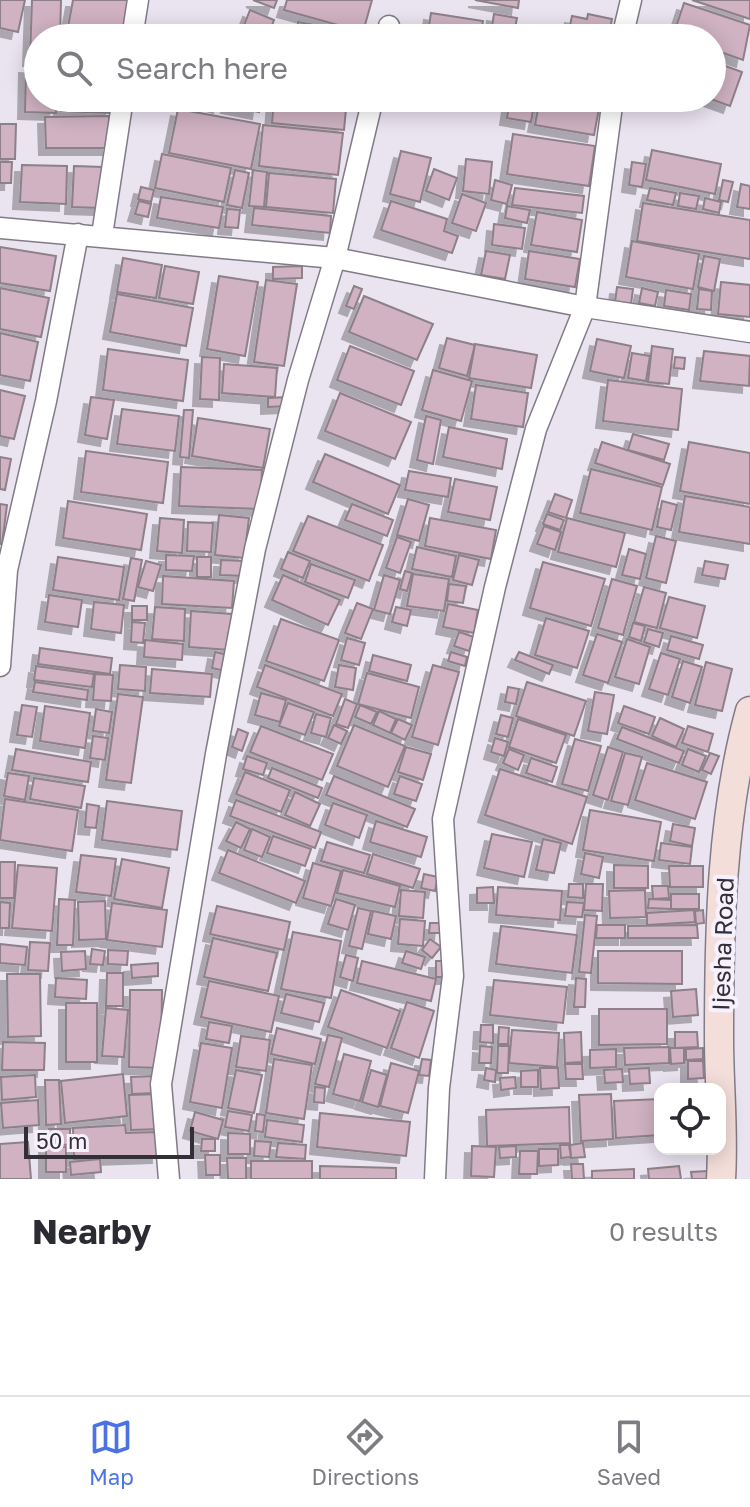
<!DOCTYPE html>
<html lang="en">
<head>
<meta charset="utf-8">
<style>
	:root { --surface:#fff; --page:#f2f2f3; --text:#2b2b33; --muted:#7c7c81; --line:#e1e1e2; --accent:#4b73e6 }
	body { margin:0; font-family:"Golos Text",sans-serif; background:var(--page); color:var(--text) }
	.controls { position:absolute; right:24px; bottom:24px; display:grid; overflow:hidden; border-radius:16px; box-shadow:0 4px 20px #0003 }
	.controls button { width:72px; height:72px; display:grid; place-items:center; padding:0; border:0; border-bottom:2px solid var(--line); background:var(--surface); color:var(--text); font:40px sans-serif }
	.scale { position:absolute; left:24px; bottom:20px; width:170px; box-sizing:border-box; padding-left:8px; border:4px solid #333035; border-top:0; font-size:22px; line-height:28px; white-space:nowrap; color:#333035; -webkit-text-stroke:6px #f7f0fe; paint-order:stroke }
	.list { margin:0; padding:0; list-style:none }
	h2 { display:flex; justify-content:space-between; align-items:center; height:104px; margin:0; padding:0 32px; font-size:34px }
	h2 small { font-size:26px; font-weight:400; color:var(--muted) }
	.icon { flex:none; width:44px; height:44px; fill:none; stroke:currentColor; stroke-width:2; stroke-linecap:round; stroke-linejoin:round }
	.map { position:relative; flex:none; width:750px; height:1179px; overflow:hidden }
	.search { position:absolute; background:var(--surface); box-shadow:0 4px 20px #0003; left:24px; right:24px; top:24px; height:88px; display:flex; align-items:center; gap:20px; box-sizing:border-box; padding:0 28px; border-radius:44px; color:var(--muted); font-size:30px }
	.sheet { height:216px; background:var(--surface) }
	nav { display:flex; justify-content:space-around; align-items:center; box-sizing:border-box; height:112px; border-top:2px solid var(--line); background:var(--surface); font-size:22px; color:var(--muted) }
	nav a { display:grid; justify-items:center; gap:4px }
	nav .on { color:var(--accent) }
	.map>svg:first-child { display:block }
	.building { fill:#d0b2c2; stroke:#8d8087; stroke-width:2; filter:url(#shadow) }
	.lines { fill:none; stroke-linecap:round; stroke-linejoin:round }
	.minor-casing { stroke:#817b87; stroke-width:23 }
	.secondary-casing { stroke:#817b87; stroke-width:31 }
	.minor { stroke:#fff; stroke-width:20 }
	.secondary { stroke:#f4deda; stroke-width:28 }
	.labels { text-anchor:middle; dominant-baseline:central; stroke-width:8; stroke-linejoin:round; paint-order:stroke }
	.street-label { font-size:24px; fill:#333035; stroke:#f7f0fe }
</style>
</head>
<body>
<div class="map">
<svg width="750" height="1179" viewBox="0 0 750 1179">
	<defs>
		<filter id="shadow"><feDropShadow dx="-7" dy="7" stdDeviation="0" flood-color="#0004"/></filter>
	</defs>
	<rect width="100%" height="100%" fill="#eae3f0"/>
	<g class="building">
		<path d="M0,0H25L18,32L0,28Z"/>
		<path d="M32,0H61L60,38H38V59H30Z"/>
		<path d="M73,0H130L123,38H66Z"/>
		<path d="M253,0H277L274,8Z"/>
		<path d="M287,0H372L363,32L284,10Z"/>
		<path d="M475,0H519L518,8Z"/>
		<path d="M692,0H750V19Z"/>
		<path d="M684,3L750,25L743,60L712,49V38L673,36Z"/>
		<path d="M250,10L274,20L267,38H239Z"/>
		<path d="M431,13L483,21L480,38H427Z"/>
		<path d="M494,14L517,18L513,38H490Z"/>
		<path d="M588,14L612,19L608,38L569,30L572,16L587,19Z"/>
		<path d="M298,22L358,33V38H296Z"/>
		<path d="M537,32L575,38H536Z"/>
		<path d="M712,61L742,72L730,106L708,98H712Z"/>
		<path d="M26,66L38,67V98H57L56,113L25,112Z"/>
		<path d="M61,98H112V113L61,111Z"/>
		<path d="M192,98H222L220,106Z"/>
		<path d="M230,98H261L259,112L228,106Z"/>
		<path d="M274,98H347L344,130L272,123Z"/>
		<path d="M510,98H535L531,122L507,118Z"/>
		<path d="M540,98H601L594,135L535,125Z"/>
		<path d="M178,109L260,124L251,169L169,153Z"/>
		<path d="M109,116V148H46L45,117Z"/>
		<path d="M0,124H16L15,159H0Z"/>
		<path d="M263,125L343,133L338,175L259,166Z"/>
		<path d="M513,134L595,146L589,186L507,174Z"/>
		<path d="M652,150L721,164L715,194L646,180Z"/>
		<path d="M401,151L431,158L420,202L390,194Z"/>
		<path d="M162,154L231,168L224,202L155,188Z"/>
		<path d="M466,159L492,162L489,194L463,191Z"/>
		<path d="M0,162H12L11,183H0Z"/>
		<path d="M632,162L646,164L642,187L629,185Z"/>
		<path d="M22,165L67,166L66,204L20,202Z"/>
		<path d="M74,166L103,167L101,208L72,207Z"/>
		<path d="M434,169L457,178L449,200L426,191Z"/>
		<path d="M235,170L249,173L242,208L227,205Z"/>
		<path d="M253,170L267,172L264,207L249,206Z"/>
		<path d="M269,173L336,179L333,213L266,207Z"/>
		<path d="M495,180L512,185L507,204L491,200Z"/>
		<path d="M723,180L733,182L728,202L719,200Z"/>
		<path d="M741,184L750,186V209L737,207Z"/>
		<path d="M141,187L154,190L151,202L138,199Z"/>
		<path d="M515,188L584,196L582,213L512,205Z"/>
		<path d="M650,188L676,193L673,205L647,200Z"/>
		<path d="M680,193L699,196L696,209L678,206Z"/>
		<path d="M462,194L486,203L476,231L452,223Z"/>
		<path d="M161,197L223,207L219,228L157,218Z"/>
		<path d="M705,198L721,202L719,213L703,209Z"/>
		<path d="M139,201L151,204L148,217L135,214Z"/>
		<path d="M391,201L447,219L444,231L458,236L452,253L381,230Z"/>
		<path d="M643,203L750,220V259L637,241Z"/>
		<path d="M507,206L530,210L527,223L505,218Z"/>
		<path d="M254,208L331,216L330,233L252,225Z"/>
		<path d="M227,209L240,210L238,228L225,227Z"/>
		<path d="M537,212L582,220L577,252L531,245Z"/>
		<path d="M494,224L525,228L522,249L492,245Z"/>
		<path d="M632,241L699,254L693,289L626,277Z"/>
		<path d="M0,247L56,256L50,291L0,283Z"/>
		<path d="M486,251L510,255L505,279L481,275Z"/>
		<path d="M529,251L580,259L575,287L525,279Z"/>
		<path d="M704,256L720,259L714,291L698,287Z"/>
		<path d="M123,258L162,265L156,298L117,292Z"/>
		<path d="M165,266L199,272L193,304L159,298Z"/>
		<path d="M302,266V278L273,279V267Z"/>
		<path d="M219,276L258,282L245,356L207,349Z"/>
		<path d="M266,280L297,284L284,366L254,362Z"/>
		<path d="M721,282L750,285V317L718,314Z"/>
		<path d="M354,286L362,289L354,309L346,306Z"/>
		<path d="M617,287L633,289L631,304L615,302Z"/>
		<path d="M0,288L49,298L41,337L0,329Z"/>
		<path d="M642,288L658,292L655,306L639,303Z"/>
		<path d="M699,289L712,291L711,310L697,309Z"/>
		<path d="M666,290L691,294L689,310L664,306Z"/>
		<path d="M117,294L193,308L186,346L110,332Z"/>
		<path d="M364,296L433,324L417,360L349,332Z"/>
		<path d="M0,333L38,342L30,381L0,375Z"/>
		<path d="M447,338L475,345L467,376L439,368Z"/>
		<path d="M597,339L631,346L624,378L590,371Z"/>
		<path d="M475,344L537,355L531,388L469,378Z"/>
		<path d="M350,346L414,371L401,405L337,380Z"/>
		<path d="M652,346L673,349L669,384L648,382Z"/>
		<path d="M108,349L188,360L183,401L103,390Z"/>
		<path d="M704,351L750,356L749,386L700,381Z"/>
		<path d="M632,353L650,356L646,381L628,378Z"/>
		<path d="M202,357L220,358L219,400L200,399Z"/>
		<path d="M675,357L685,358L684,369L674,368Z"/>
		<path d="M224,364L277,368L275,397L222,393Z"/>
		<path d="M433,370L472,381L461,421L422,410Z"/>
		<path d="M608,380L682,389L678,430L603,421Z"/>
		<path d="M476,385L528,393L523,427L471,419Z"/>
		<path d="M0,390L25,396L14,439L0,436Z"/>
		<path d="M340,393L411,422L395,459L325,431Z"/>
		<path d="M91,397L114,400L107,439L85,435Z"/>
		<path d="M288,397V406L268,407V398Z"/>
		<path d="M122,409L179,416L175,451L117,444Z"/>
		<path d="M184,410H193L189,458L180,457Z"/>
		<path d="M426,416L441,420L433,464L417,460Z"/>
		<path d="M198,418L270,429L263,468L192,456Z"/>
		<path d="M449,427L507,439L502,469L443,457Z"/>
		<path d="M633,434L669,444L664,460L628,450Z"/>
		<path d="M602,442L670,464L663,485L595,463Z"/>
		<path d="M689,442L750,453V504L680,491Z"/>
		<path d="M86,451L168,462L163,503L81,492Z"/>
		<path d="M325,454L400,485L388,514L313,482Z"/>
		<path d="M0,457L11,459L5,490L0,489Z"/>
		<path d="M181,467L262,470L260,509L179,506Z"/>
		<path d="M591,469L662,487L652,530L580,513Z"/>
		<path d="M409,471L451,478L448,497L405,490Z"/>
		<path d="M455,479L497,487L490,520L448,512Z"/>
		<path d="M555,494L572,500L566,518L548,512Z"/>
		<path d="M685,496L750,507V544L679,532Z"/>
		<path d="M408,499L429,505L419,541L397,535Z"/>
		<path d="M68,501L147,514L141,550L63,538Z"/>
		<path d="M662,501L677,505L671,530L657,527Z"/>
		<path d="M0,504L7,505L2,544H0Z"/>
		<path d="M352,504L393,520L387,536L345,520Z"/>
		<path d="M547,514L564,520L560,530L543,524Z"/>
		<path d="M219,515L249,518L244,558L215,555Z"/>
		<path d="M308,516L383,545L369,581L293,551Z"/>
		<path d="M160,518L184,520L182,553L157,551Z"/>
		<path d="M430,518L496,530L491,559L425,546Z"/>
		<path d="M567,518L625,533L616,567L558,552Z"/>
		<path d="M188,522L213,523L211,552L187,551Z"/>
		<path d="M544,526L561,532L555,550L537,544Z"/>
		<path d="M656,536L676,541L666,583L646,578Z"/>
		<path d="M397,537L411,542L400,573L386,568Z"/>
		<path d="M417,547L456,556L452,577L412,569Z"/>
		<path d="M629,549L646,554L640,579L622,575Z"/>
		<path d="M288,552L310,561L303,578L281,569Z"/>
		<path d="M166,555L194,556L192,571L166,570Z"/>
		<path d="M459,555L479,560L472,585L453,580Z"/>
		<path d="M58,557L124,567L119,600L53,590Z"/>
		<rect x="197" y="557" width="14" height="20"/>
		<path d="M131,558L142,560L134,601L123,599Z"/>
		<path d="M221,560L245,561V576L220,575Z"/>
		<path d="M146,561L161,565L153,591L138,587Z"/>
		<path d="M705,561L728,565L725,579L702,575Z"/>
		<path d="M543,562L605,579L591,626L530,608Z"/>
		<path d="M311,564L355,580L348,598L305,582Z"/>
		<path d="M405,571L412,573L407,591L400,589Z"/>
		<path d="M413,574L449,579L444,611L407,606Z"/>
		<path d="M283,575L340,600L328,625L272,600Z"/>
		<path d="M384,575L400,580L390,614L374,610Z"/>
		<path d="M163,576L234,581L232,608L162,604Z"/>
		<path d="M612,579L637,586L623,635L598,628Z"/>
		<path d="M449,584L466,586L463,603L447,601Z"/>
		<path d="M644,587L666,593L657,628L634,622Z"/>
		<path d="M49,595L82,600L78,627L45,622Z"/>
		<path d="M669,597L705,606L697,638L660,628Z"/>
		<path d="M94,602L124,605L121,633L91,629Z"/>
		<path d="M357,603L373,609L361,639L345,633Z"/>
		<path d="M448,604L478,610L474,633L443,627Z"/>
		<rect x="132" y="606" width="15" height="14"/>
		<path d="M155,607L185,609L184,641L152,639Z"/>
		<path d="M396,607L411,610L407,626L392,622Z"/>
		<path d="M191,611L232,614L230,650L189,647Z"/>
		<path d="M546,618L589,631L577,668L535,655Z"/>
		<path d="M281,619L339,640L324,681L266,661Z"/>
		<path d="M132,622L145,623L143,643L131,642Z"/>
		<path d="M633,623L645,626L641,641L629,637Z"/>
		<path d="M648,629L663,633L659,647L644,642Z"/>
		<path d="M459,632L474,637L469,651L454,646Z"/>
		<path d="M597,634L622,642L608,683L583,675Z"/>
		<path d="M671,636L703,645L699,659L667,650Z"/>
		<path d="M347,638L365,643L359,665L341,660Z"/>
		<path d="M627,639L650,647L639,684L615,677Z"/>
		<path d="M145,640L183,644L182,660L144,657Z"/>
		<path d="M40,648L112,658L110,674L38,664Z"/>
		<path d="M215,652L228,655L225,671L212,668Z"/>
		<path d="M451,652L467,657L465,666L448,661Z"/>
		<path d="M519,652L553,665L549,674L515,660Z"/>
		<path d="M661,653L680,659L668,695L649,689Z"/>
		<path d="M373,655L411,665L407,681L369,671Z"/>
		<path d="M683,661L702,667L690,703L672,697Z"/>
		<path d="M706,662L732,669L722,711L695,705Z"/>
		<path d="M120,665L146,667L145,691L118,689Z"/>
		<path d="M265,665L342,694L333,716L257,687Z"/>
		<path d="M339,665L356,668L353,690L335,687Z"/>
		<path d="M433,665L459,672L438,745L412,737Z"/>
		<path d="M36,666L94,674L92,687L34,680Z"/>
		<path d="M152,669L212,674L210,697L150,693Z"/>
		<path d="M367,673L419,687L411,718L358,704Z"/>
		<path d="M95,674L113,675L111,701L93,700Z"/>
		<path d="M35,682L88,690L87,700L33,692Z"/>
		<path d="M527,682L586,701L574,736L516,716Z"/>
		<path d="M508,687L519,689L516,704L505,702Z"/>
		<path d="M595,692L614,695L607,734L588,731Z"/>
		<path d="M261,693L286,700L280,722L255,715Z"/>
		<path d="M118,694L143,697L131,783L106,780Z"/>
		<path d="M345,699L357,704L348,728L336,724Z"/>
		<path d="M288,703L314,712L305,735L279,726Z"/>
		<path d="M22,705L37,707L32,737L17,735Z"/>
		<path d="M360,705L377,712L371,724L355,717Z"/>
		<path d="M45,706L90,713L85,748L40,741Z"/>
		<path d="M624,706L655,717L649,734L618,723Z"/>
		<path d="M96,709L112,712L109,733L93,731Z"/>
		<path d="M379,711L396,719L390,733L373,725Z"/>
		<path d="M316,714L331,718L326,737L311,733Z"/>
		<path d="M501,715L513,718L508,737L496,734Z"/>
		<path d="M660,718L684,729L676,747L652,736Z"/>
		<path d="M398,719L412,725L405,740L391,733Z"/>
		<path d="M518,719L566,735L556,763L509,747Z"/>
		<path d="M334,725L347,731L341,744L328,738Z"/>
		<path d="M354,725L405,746L388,787L337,766Z"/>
		<path d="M261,726L333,754L322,780L250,752Z"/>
		<path d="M688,726L713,734L708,752L682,743Z"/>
		<path d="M622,727L684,751L679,763L617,739Z"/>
		<path d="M238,729L248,733L242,751L232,747Z"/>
		<path d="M93,736L108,738L105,760L90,758Z"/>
		<path d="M495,738L508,742L504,756L491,752Z"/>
		<path d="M575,739L601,746L588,791L562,784Z"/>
		<path d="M406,747L431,754L423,780L398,772Z"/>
		<path d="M608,747L623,752L608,800L593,795Z"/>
		<path d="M16,749L91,762L88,782L12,770Z"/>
		<path d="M509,749L524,755L518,770L503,763Z"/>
		<path d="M688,749L706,756L699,772L682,765Z"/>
		<path d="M625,753L642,757L628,805L611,801Z"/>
		<path d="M710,753L719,756L711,774L702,770Z"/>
		<path d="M247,756L267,763L263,775L243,769Z"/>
		<path d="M531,758L557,767L552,782L526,773Z"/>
		<path d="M647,763L707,782L695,819L635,800Z"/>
		<path d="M272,768L322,788L318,798L268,778Z"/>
		<path d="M500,769L587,797L572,844L485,815Z"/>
		<path d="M245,772L290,790L281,812L236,794Z"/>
		<path d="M8,773L29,776L25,800L4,796Z"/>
		<path d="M334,776L415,809L407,827L326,795Z"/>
		<path d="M400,776L422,784L416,801L394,794Z"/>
		<path d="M34,778L85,786L81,808L30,799Z"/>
		<path d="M295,792L320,804L310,826L285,815Z"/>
		<path d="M5,799L78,810L72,851L0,840Z"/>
		<path d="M236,800L321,832L315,848L230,816Z"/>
		<path d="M107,801L182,811L177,850L102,840Z"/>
		<path d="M333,803L367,815L359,838L325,825Z"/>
		<path d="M87,804L99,806L96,828L85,827Z"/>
		<path d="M590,810L661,822L654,861L583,850Z"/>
		<path d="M376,821L427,837L421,857L370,842Z"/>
		<path d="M236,822L250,829L241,848L226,841Z"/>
		<path d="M673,824L695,828L692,846L670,841Z"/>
		<path d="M252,829L270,837L262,857L244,850Z"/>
		<path d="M492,834L532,842L524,877L484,868Z"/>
		<path d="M273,836L311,849L305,866L267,853Z"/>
		<path d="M543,839L561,843L554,873L536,870Z"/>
		<path d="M327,842L370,855L364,873L321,861Z"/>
		<path d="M661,843L692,847L690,864L659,860Z"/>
		<path d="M228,850L305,881L296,903L219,873Z"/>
		<path d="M585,853L603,857L599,878L581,874Z"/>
		<path d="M373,854L420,869L413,888L367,874Z"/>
		<path d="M81,855L116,859L111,896L76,892Z"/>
		<path d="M122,859L169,868L162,908L114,899Z"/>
		<path d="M0,862H15L14,898H0Z"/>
		<path d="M313,863L341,871L331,906L303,898Z"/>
		<path d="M18,865L57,868L52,931L12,928Z"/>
		<path d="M614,865L648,866V888H614Z"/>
		<path d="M669,866H703V887H670Z"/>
		<path d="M343,870L400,886L395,907L337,893Z"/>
		<path d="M424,874L438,877L435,891L421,888Z"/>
		<path d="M569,884H583V898L568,897Z"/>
		<path d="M586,884H603L602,911L584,910Z"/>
		<path d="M652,886H668L669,898L653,899Z"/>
		<path d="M493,887L494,903H477V888Z"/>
		<path d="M498,887L562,891L560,920L496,915Z"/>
		<path d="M401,890L425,892L423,918L399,916Z"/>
		<path d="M645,890L646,917L610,918L609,891Z"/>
		<rect x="671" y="894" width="28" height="15"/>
		<path d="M59,899L75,900L73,945H57Z"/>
		<path d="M336,899L355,905L348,930L328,924Z"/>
		<path d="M649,899L671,900V909L648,908Z"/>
		<path d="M105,901L106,939L79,940L78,902Z"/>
		<path d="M0,902L10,903L9,928H0Z"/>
		<path d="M567,902L584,903L582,917L565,916Z"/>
		<path d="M112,903L167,910L162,947L107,940Z"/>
		<path d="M217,906L290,922L284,950L210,934Z"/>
		<path d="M358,908L371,911L362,949L349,946Z"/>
		<path d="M694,910L695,922L647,925V913Z"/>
		<path d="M703,910L704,923L696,924L695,911Z"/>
		<path d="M373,911L396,916L391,939L368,934Z"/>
		<path d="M585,915L597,916L591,973L579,972Z"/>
		<path d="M400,919L425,921L423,946L398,944Z"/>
		<path d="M430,923H442L441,933H429Z"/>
		<path d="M597,925H625V938H596Z"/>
		<path d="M697,925L698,938H628V926Z"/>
		<path d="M501,926L577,935L572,973L496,964Z"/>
		<path d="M293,932L341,941L331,998L281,989Z"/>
		<path d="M213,938L277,953L268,991L204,977Z"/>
		<path d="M430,939L441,947L432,958L422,950Z"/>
		<path d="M30,942L50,943L48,971L28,970Z"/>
		<path d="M0,944L27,947L25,965L0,963Z"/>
		<path d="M92,949L105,951L103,965L90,964Z"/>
		<path d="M108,950L128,951L127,965L108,964Z"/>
		<path d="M85,951L86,969L62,971L61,952Z"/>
		<path d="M406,951L425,957L421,969L402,963Z"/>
		<path d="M598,951H682V984L598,983Z"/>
		<path d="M346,955L358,958L353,981L340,977Z"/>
		<path d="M362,961L436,979L431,1001L357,983Z"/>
		<path d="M436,961H450L449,977H436Z"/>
		<path d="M158,963V976L132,978L131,965Z"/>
		<path d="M107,973H123V1006H106Z"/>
		<path d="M7,974H40L41,1036L8,1037Z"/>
		<path d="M56,978L87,980L86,999L55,997Z"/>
		<path d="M576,978L586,979L585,1007H574Z"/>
		<path d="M494,980L567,987L563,1023L490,1015Z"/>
		<path d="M209,981L279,996L271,1032L201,1017Z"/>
		<path d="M696,989L698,1015L673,1017L671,991Z"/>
		<path d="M130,990H162L161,1068L129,1067Z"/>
		<path d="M341,990L400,1011L387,1048L328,1027Z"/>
		<path d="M286,994L324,1003L319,1022L281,1013Z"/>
		<path d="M407,1002L434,1011L419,1058L391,1048Z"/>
		<rect x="66" y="1003" width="31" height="59"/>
		<path d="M106,1008L128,1010L124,1057L102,1056Z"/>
		<path d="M599,1009H667V1044L599,1045Z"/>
		<path d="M209,1022L232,1026L229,1043L206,1039Z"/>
		<path d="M481,1025H493V1043L480,1042Z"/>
		<path d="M499,1027L509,1028L508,1044H498Z"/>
		<path d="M277,1028L321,1039L315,1064L271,1054Z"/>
		<path d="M512,1030L559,1033L557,1067L509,1063Z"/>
		<path d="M581,1032L582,1062L565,1063L564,1033Z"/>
		<path d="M675,1032H697L698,1047L675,1048Z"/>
		<path d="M328,1035L342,1038L329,1087L315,1084Z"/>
		<path d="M241,1036L270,1040L266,1071L236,1067Z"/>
		<path d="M3,1042L45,1043L44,1070H2Z"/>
		<path d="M201,1043L232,1048L222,1108L190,1102Z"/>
		<path d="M480,1046L492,1047L491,1063H479Z"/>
		<path d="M498,1046H509L508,1073H497Z"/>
		<path d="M669,1047V1063L625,1065L624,1048Z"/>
		<path d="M670,1048H684V1063L671,1064Z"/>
		<path d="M703,1048V1059L686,1060V1049Z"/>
		<path d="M616,1049V1067L590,1068V1050Z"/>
		<path d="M344,1054L371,1061L360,1101L333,1094Z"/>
		<path d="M274,1059L312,1065L304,1119L266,1113Z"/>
		<path d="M422,1059L431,1060L429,1076L419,1075Z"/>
		<path d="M688,1061H703L704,1078L688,1079Z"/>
		<path d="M391,1063L419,1071L408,1113L380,1106Z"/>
		<path d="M565,1064H582L583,1079H566Z"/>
		<path d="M486,1068L496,1070L495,1082L484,1080Z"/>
		<path d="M540,1068H558L559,1088L541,1089Z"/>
		<path d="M649,1068L650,1083L630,1084L629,1069Z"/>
		<path d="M622,1069L623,1082L605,1083L604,1070Z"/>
		<path d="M236,1070L262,1075L254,1113L228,1108Z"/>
		<path d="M371,1070L387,1075L378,1107L362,1102Z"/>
		<path d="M538,1070V1087H521V1071Z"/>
		<path d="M123,1074L127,1116L65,1123L61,1081Z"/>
		<path d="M35,1075L36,1097L2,1100L1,1077Z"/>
		<path d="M156,1076V1093L132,1094L131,1077Z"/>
		<path d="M515,1077L516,1088L501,1090L500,1078Z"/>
		<path d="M45,1080H59L61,1124L46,1125Z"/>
		<path d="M315,1087L325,1088L324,1103L314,1102Z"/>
		<path d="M159,1094L161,1129L131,1130L129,1095Z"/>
		<path d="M611,1094L613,1139L581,1141L579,1095Z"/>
		<path d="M660,1099V1135L616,1138L614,1101Z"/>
		<path d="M38,1100L39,1125L3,1128L1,1103Z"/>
		<path d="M569,1107L570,1143L487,1146L486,1110Z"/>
		<path d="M228,1111L252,1115L249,1131L225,1127Z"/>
		<path d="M195,1112L223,1120L218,1139L190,1131Z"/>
		<path d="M320,1113L410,1122L406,1156L317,1147Z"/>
		<path d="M257,1114L265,1115L263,1132L255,1131Z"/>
		<path d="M267,1120L304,1125L302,1142L265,1137Z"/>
		<path d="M125,1125L126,1133L158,1132L159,1156L74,1159L73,1128Z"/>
		<path d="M49,1129H70V1145L48,1144Z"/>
		<path d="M228,1133L250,1134V1154H228Z"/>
		<path d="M202,1139H215V1151H201Z"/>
		<path d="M255,1141L271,1142L269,1157L254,1156Z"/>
		<path d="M28,1142L31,1179H0V1144Z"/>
		<path d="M278,1143L306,1145L305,1159L276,1157Z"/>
		<path d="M583,1143L585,1157L571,1158L570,1145Z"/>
		<path d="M560,1145H569L571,1157L561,1158Z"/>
		<path d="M46,1146L66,1147V1172H46Z"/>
		<path d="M472,1146L496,1147L494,1177L471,1176Z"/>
		<path d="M516,1146V1157L500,1158L499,1147Z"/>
		<path d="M539,1149H558V1165L539,1166Z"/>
		<path d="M520,1151H538L537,1174H519Z"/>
		<path d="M205,1155H220V1175H206Z"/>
		<path d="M227,1158H246V1179H228Z"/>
		<path d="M100,1159L101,1172L71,1175L70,1162Z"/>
		<rect x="251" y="1161" width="61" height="18"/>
		<path d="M571,1164H583L584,1179H572Z"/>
		<path d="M320,1166L396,1168V1179H320Z"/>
		<path d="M679,1166L681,1179H649L648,1169Z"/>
		<path d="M634,1169V1179H592V1171Z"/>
		<path d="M707,1171L708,1179H692L691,1172Z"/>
	</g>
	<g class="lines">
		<defs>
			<g id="minor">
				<path d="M132,38L138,0"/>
				<path d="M387,38L389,26"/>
				<path d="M622,38L631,0"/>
				<path d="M0,228L335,258L585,307L750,332"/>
				<path d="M102,235L123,98"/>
				<path d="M0,666L7,570L46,401L78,234"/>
				<path d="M169,1179L161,1084L216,754L255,549L298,380L335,258L373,98"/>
				<path d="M435,1179L439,1088L453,976L443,819L495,587L536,429L585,307L613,98"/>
			</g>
			<path id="secondary" d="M721,1179C724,1132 719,1086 719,1038C719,930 721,816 750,711"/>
		</defs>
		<use href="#minor" class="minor-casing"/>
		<use href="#secondary" class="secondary-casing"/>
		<use href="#minor" class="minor"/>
		<use href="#secondary" class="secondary"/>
	</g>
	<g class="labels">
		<g class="street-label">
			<text transform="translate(722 944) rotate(-88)">Ijesha Road</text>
		</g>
	</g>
</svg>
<div class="controls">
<button><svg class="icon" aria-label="locate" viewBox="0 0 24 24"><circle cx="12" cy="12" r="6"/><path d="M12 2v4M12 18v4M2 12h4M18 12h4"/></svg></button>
</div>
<div class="scale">50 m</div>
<div class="search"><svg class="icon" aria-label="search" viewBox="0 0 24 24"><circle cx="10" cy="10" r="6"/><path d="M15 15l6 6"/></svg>Search here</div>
</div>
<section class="sheet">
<h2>Nearby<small>0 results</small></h2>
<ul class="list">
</ul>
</section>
<nav>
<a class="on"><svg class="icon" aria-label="map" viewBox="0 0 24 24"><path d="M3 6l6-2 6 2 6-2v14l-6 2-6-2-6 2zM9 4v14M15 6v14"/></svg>Map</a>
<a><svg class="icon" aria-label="directions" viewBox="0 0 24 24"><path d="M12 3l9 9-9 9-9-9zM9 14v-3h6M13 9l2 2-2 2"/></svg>Directions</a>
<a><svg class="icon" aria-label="saved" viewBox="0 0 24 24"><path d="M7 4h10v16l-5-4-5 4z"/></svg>Saved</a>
</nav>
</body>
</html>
